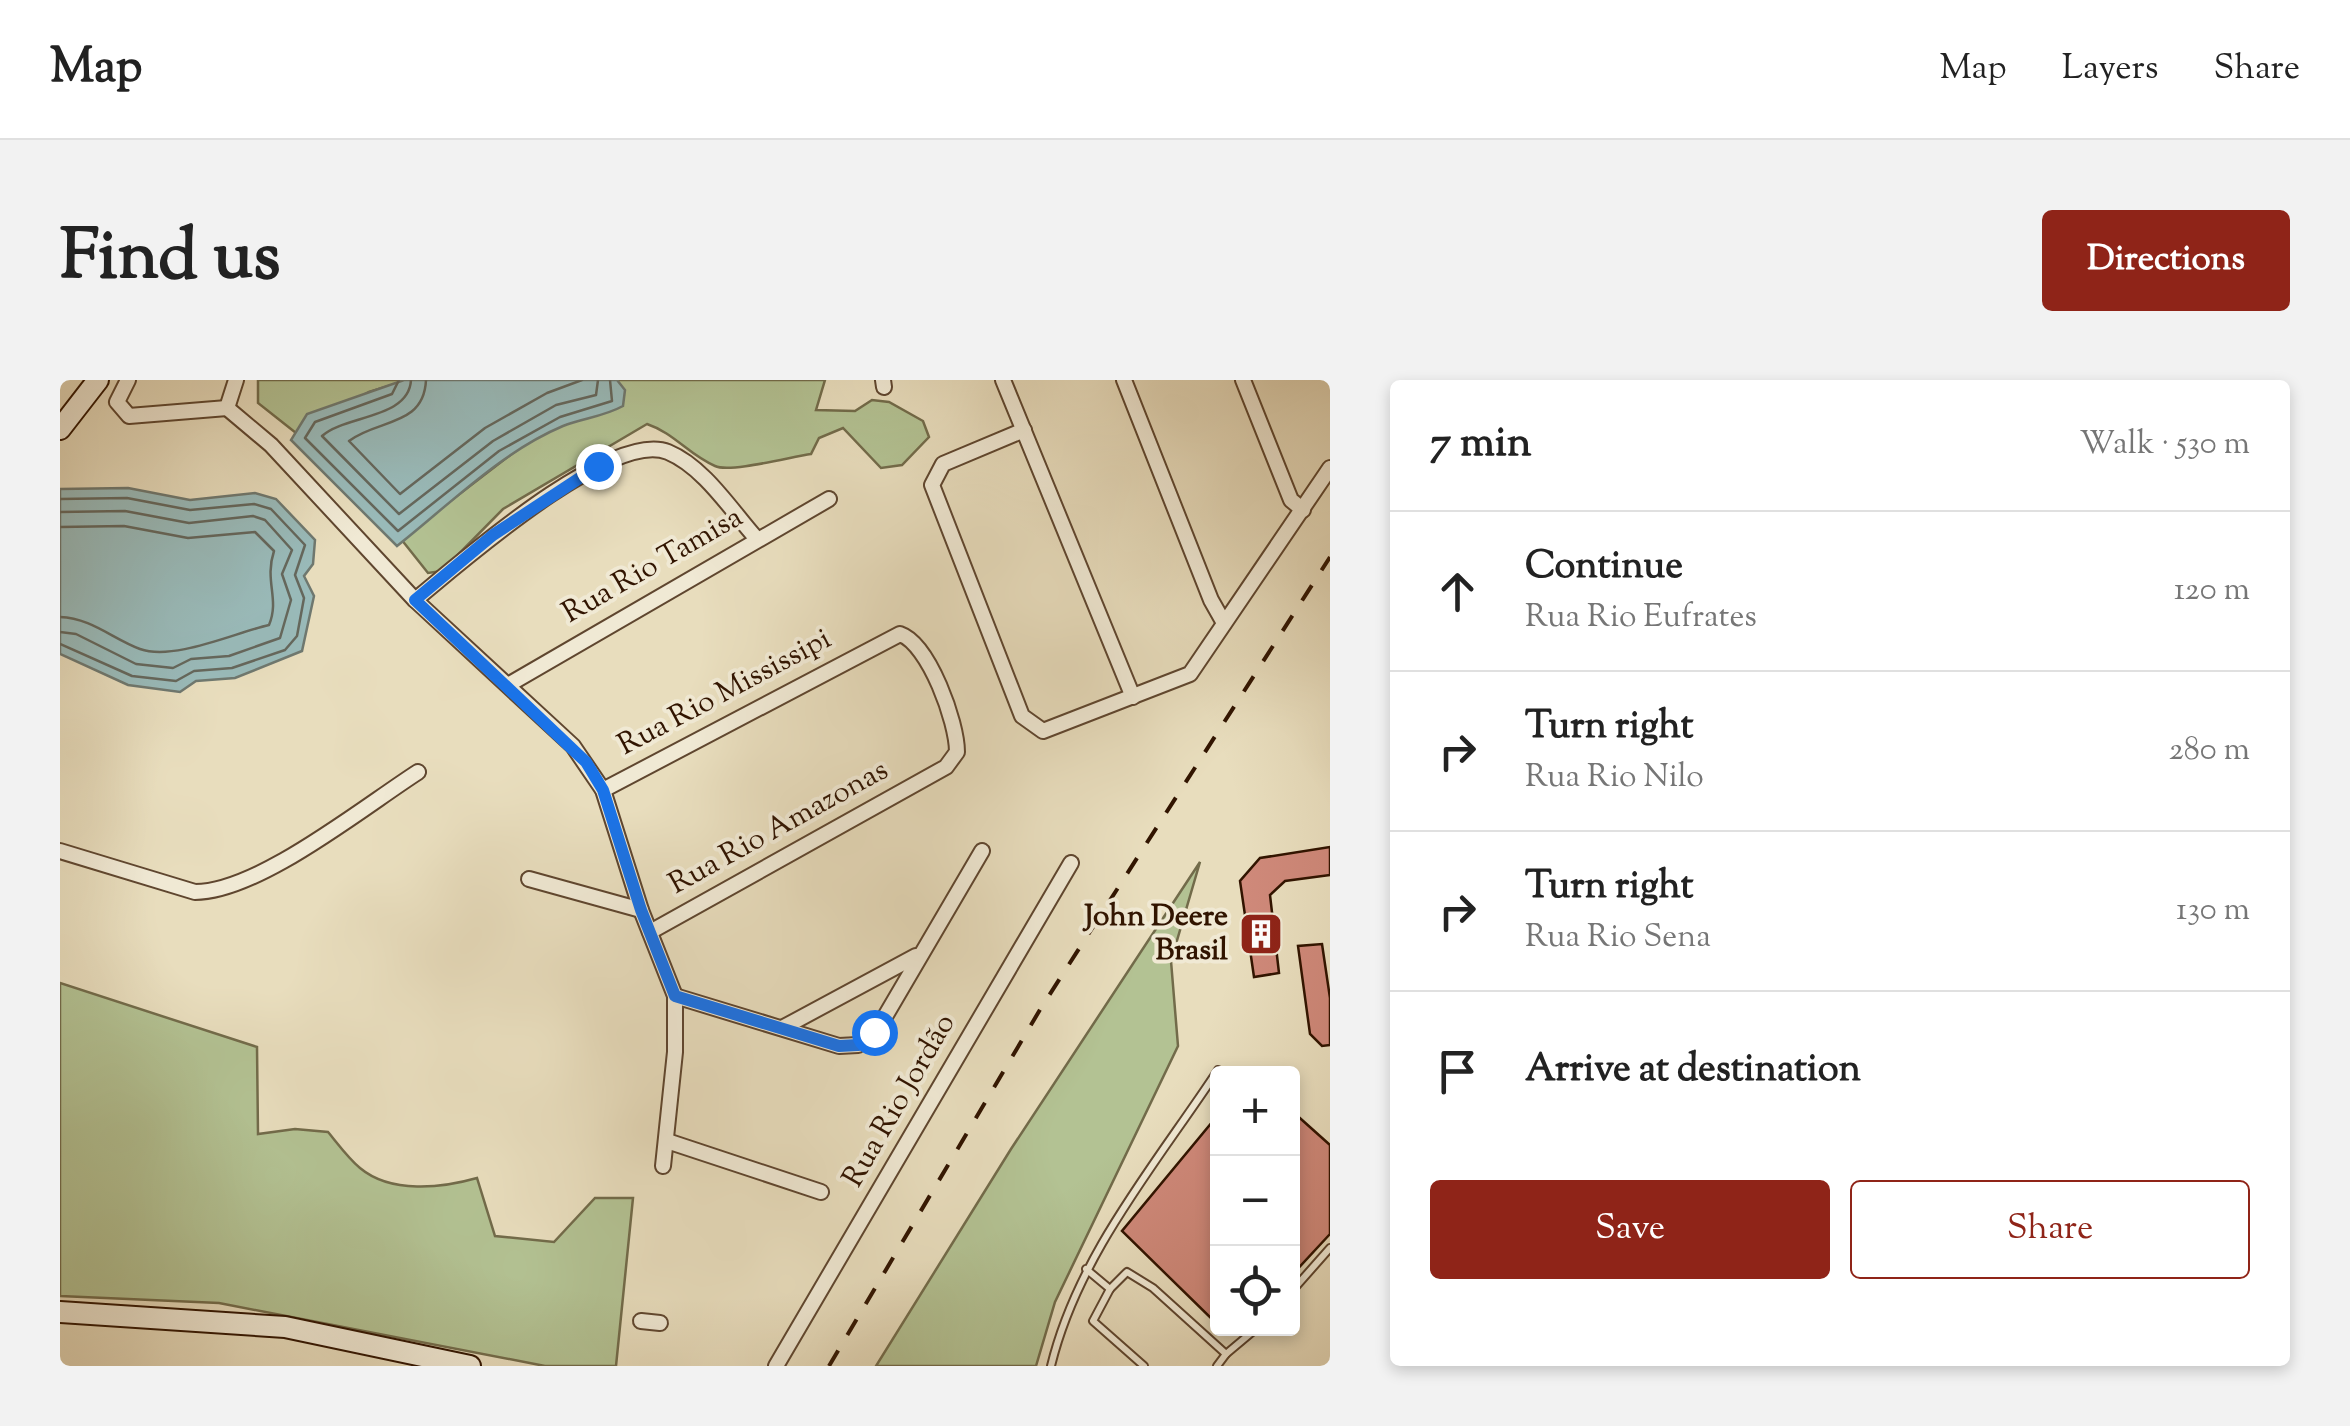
<!DOCTYPE html>
<html lang="en">
<head>
<meta charset="utf-8">
<style>
	:root { --surface:#fff; --page:#f2f2f2; --text:#222; --muted:#767676; --line:#e0e0e0; --accent:#8f2418 }
	body { margin:0; font-family:"Sorts Mill Goudy",serif; background:var(--page); color:var(--text) }
	.controls { position:absolute; right:30px; bottom:30px; display:grid; overflow:hidden; border-radius:10px; box-shadow:0 5px 15px #0003 }
	.controls button { width:90px; height:90px; display:grid; place-items:center; padding:0; border:0; border-bottom:2px solid var(--line); background:var(--surface); color:var(--text); font:50px sans-serif }
	.stop { position:absolute; width:30px; height:30px; margin:-22px; border:8px solid #1a73e8; border-radius:50%; background:#fff }
	.stop.end { background:#1a73e8; border-color:#fff; box-shadow:0 2px 10px #0008 }
	.list { margin:0; padding:0; list-style:none }
	h2 { display:flex; justify-content:space-between; align-items:center; height:130px; margin:0; padding:0 40px; font-size:42px }
	h2 small { font-size:32px; font-weight:400; color:var(--muted) }
	.list li { display:grid; grid-template-columns:65px 1fr auto; gap:30px; align-items:center; box-sizing:border-box; height:160px; padding:0 40px; border-top:2px solid var(--line) }
	.list b { display:block; font-size:38px; white-space:nowrap }
	.list p { margin:0; font-size:32px; white-space:nowrap; color:var(--muted) }
	.list em { font-size:32px; font-style:normal; color:var(--muted) }
	.actions { display:flex; gap:20px; padding:30px 40px }
	.actions a { flex:1; padding:22px 0; border:2px solid var(--accent); border-radius:10px; text-align:center; font-size:35px; color:var(--accent) }
	.actions .main { background:var(--accent); color:#fff }
	.icon { flex:none; width:55px; height:55px; fill:none; stroke:currentColor; stroke-width:2; stroke-linecap:round; stroke-linejoin:round }
	.map { position:relative; flex:none; width:1270px; height:986px; overflow:hidden; border-radius:10px }
	header { display:flex; align-items:center; gap:60px; box-sizing:border-box; height:140px; padding:0 50px; background:var(--surface); border-bottom:2px solid var(--line) }
	header strong { font-size:48px }
	nav { display:flex; gap:55px; margin-inline-start:auto; font-size:35px }
	.intro { display:flex; align-items:center; justify-content:space-between; box-sizing:border-box; height:240px; padding:0 60px }
	h1 { margin:0; font-size:70px }
	.button { padding:25px 45px; border-radius:10px; background:var(--accent); color:#fff; font-size:35px; font-weight:700 }
	main { display:flex; gap:60px; padding:0 60px }
	aside { flex:1; background:var(--surface); border-radius:10px; box-shadow:0 5px 15px #0003 }
	.map>svg:first-child { display:block }
	.green { fill:#b3c293; stroke:#726b4a; stroke-width:2.5 }
	.water { fill:#99bab9; stroke:#6f786f; stroke-width:2.5 }
	.lines { fill:none; stroke-linecap:round; stroke-linejoin:round }
	.shore { stroke:#65675c; stroke-width:2.5 }
	.building { fill:#cf897a; stroke:#311400; stroke-width:2.5 }
	.service-casing { stroke:#5f462f; stroke-width:10 }
	.minor-casing { stroke:#5f462f; stroke-width:18 }
	.secondary-casing { stroke:#311400; stroke-width:24 }
	.service { stroke:#f0e9d4; stroke-width:6 }
	.minor { stroke:#f0e9d4; stroke-width:14 }
	.secondary { stroke:#f0e9d4; stroke-width:20 }
	.rail { stroke:#311400; stroke-width:4; stroke-dasharray:18 18; stroke-linecap:butt }
	.route { stroke:#1a73e8; stroke-width:12 }
	.labels { text-anchor:middle; dominant-baseline:central; stroke-width:8; stroke-linejoin:round; paint-order:stroke }
	.street-label { font-size:30px; fill:#311400; stroke:#f0e9d4 }
	.poi-label { font-size:30px; font-weight:bold; fill:#311400; stroke:#f0e9d4; text-anchor:end }
</style>
</head>
<body>
<header>
<strong>Map</strong>
<nav><a>Map</a><a>Layers</a><a>Share</a></nav>
</header>
<div class="intro"><h1>Find us</h1><a class="button">Directions</a></div>
<main>
<div class="map">
<svg width="1270" height="986" viewBox="0 0 1270 986">
	<rect width="100%" height="100%" fill="#e8ddbd"/>
	<filter id="stains"><feTurbulence type="fractalNoise" baseFrequency=".002" numOctaves="4"/><feColorMatrix values="0 0 0 0 .2 0 0 0 0 .09 0 0 0 0 .02 0 0 0 .5 -.17"/></filter>
	<radialGradient id="worn" r=".72"><stop offset=".6" stop-color="#630" stop-opacity="0"/><stop offset="1" stop-color="#630" stop-opacity=".3"/></radialGradient>
	<g class="green">
		<path d="M198,0H348L309,12L236,53L198,23Z"/>
		<path d="M548,0H765L756,30L795,31L812,20L829,22L863,41L869,57L842,85L821,88L783,48L759,58L751,74C730,77 670,93 655,86C629,75 614,53 587,44L443,129L382,191L368,193L341,159Z"/>
		<path d="M1140,482L1111,581L1118,666L995,922L976,986H816L951,769Z"/>
		<path d="M0,603L197,667L198,754L235,749L268,752C278,764 288,778 300,788C331,814 382,808 417,798L435,856L494,862L535,818H573L556,986H485L159,923L0,916Z"/>
	</g>
	<g class="water">
		<path d="M344,0H557L565,10L563,26C543,37 523,38 503,46C441,72 389,125 337,166L231,60L247,34Z"/>
		<path d="M68,108L130,120L195,113L216,119L255,160L253,184L244,196L254,216L242,271L175,298L136,301L120,312L68,305L0,274V109Z"/>
	</g>
	<g class="lines">
		<g class="shore">
			<path d="M339,0L332,14L255,42L245,58L338,151L439,71L500,37L552,21L550,0"/>
			<path d="M351,0C349,39 285,35 262,56L339,134L433,61L496,25L536,15L538,0"/>
			<path d="M366,0C364,47 317,39 289,61L340,114L425,48L487,13L522,0"/>
			<path d="M0,119L67,118L130,130L194,124L211,129L245,165L235,195L244,218L237,256L225,270L172,288L134,291L116,301L72,296L0,264"/>
			<path d="M0,132L65,131L129,143L193,136L205,140L232,170L222,194L231,220L220,258L169,276L131,279L113,288L76,284L16,254L0,252"/>
			<path d="M0,147L64,146L128,158L195,152L214,171C204,201 220,219 209,245C174,253 114,281 80,269C53,259 31,238 0,237"/>
		</g>
	</g>
	<g class="building">
		<path d="M1270,467V495L1225,501L1210,515L1219,593L1194,597L1180,501L1200,478Z"/>
		<path d="M1262,564L1270,618V665L1262,666L1250,654L1238,566Z"/>
		<path d="M1232,731L1270,765V854L1232,895Z"/>
		<path d="M1158,735V945L1062,851Z"/>
	</g>
	<g class="lines">
		<defs>
			<g id="service">
				<path d="M1026,889L1050,909"/>
				<path d="M1232,911L1270,868"/>
				<path d="M1166,974L1197,948"/>
				<path d="M991,986C1018,875 1096,784 1158,690"/>
				<path d="M1084,986L1033,941L1050,909L1067,892L1093,908L1166,974L1157,986"/>
			</g>
			<g id="minor">
				<path d="M68,0L57,22L69,36L167,28"/>
				<path d="M823,0L824,7"/>
				<path d="M943,0L1073,317"/>
				<path d="M1064,0L1151,220L1164,243"/>
				<path d="M1183,0L1231,120L1243,130"/>
				<path d="M167,28L211,65L355,220L513,366L543,410L581,530L615,616V672L603,786"/>
				<path d="M167,28L176,0"/>
				<path d="M964,50L883,84L872,105L962,336L983,351L1130,294L1270,88"/>
				<path d="M355,220C400,183 552,49 608,72C644,87 671,130 696,158"/>
				<path d="M448,305L769,119"/>
				<path d="M543,410L840,254C869,264 897,342 897,372L886,387L590,552"/>
				<path d="M0,471L135,512C198,512 302,428 358,392"/>
				<path d="M469,499L581,530"/>
				<path d="M615,616L779,666L798,665L823,640L922,471"/>
				<path d="M724,647L856,576"/>
				<path d="M607,761L761,812"/>
				<path d="M581,941L600,943"/>
				<path d="M716,986L1011,483"/>
			</g>
			<g id="secondary">
				<path d="M0,49L38,0"/>
				<path d="M0,932L225,947L410,986"/>
			</g>
		</defs>
		<use href="#service" class="service-casing"/>
		<use href="#minor" class="minor-casing"/>
		<use href="#secondary" class="secondary-casing"/>
		<use href="#service" class="service"/>
		<use href="#minor" class="minor"/>
		<use href="#secondary" class="secondary"/>
		<path class="rail" d="M769,986L981,628L1270,177"/>
	</g>
	<g class="lines">
		<path class="route" d="M538,86L433,155L355,220L526,382L543,410L581,530L615,616L779,666L798,665L814,652"/>
	</g>
	<defs>
		<symbol id="building-square" viewBox="-11 -11 22 22"><rect x="-9" y="-9" width="18" height="18" rx="4" fill="#8f2418" stroke="#f0e9d4"/><path d="M-4-6H4V6H1V3H-1V6H-4ZM-2.5-4.3h1.7v1.8h-1.7ZM.8-4.3h1.7v1.8H.8ZM-2.5-1h1.7V.8h-1.7ZM.8-1h1.7V.8H.8Z" fill="#fff"/></symbol>
	</defs>
	<g fill-rule="evenodd">
		<use href="#building-square" x="1176" y="529" width="50" height="50"/>
	</g>
	<g class="labels">
		<g class="street-label">
			<text transform="translate(593 186) rotate(-30)">Rua Rio Tamisa</text>
			<text transform="translate(665 313) rotate(-28)">Rua Rio Mississipi</text>
			<text transform="translate(719 448) rotate(-29)">Rua Rio Amazonas</text>
			<text transform="translate(840 721) rotate(-60)">Rua Rio Jordão</text>
		</g>
		<g class="poi-label">
			<text x="1168" y="537">John Deere<tspan x="1168" dy="34">Brasil</tspan></text>
		</g>
	</g>
	<rect width="100%" height="100%" filter="url(#stains)"/>
	<rect width="100%" height="100%" fill="url(#worn)"/>
</svg>
<div class="controls">
<button>+</button>
<button>−</button>
<button><svg class="icon" aria-label="locate" viewBox="0 0 24 24"><circle cx="12" cy="12" r="6"/><path d="M12 2v4M12 18v4M2 12h4M18 12h4"/></svg></button>
</div>
<div class="stop" style="left:814px;top:652px"></div>
<div class="stop end" style="left:538px;top:86px"></div>
</div>
<aside>
<h2>7 min<small>Walk · 530 m</small></h2>
<ul class="list">
<li><svg class="icon" aria-label="ahead" viewBox="0 0 24 24"><path d="M12 20V5M6 11l6-6 6 6"/></svg><div><b>Continue</b><p>Rua Rio Eufrates</p></div><em>120 m</em></li>
<li><svg class="icon" aria-label="right" viewBox="0 0 24 24"><path d="M7 20v-9h11M14 6l5 5-5 5"/></svg><div><b>Turn right</b><p>Rua Rio Nilo</p></div><em>280 m</em></li>
<li><svg class="icon" aria-label="right" viewBox="0 0 24 24"><path d="M7 20v-9h11M14 6l5 5-5 5"/></svg><div><b>Turn right</b><p>Rua Rio Sena</p></div><em>130 m</em></li>
<li><svg class="icon" aria-label="arrive" viewBox="0 0 24 24"><path d="M6 21V4h12l-3 4 3 4H6"/></svg><div><b>Arrive at destination</b></div></li>
</ul>
<div class="actions"><a class="main">Save</a><a>Share</a></div>
</aside>
</main>
</body>
</html>
